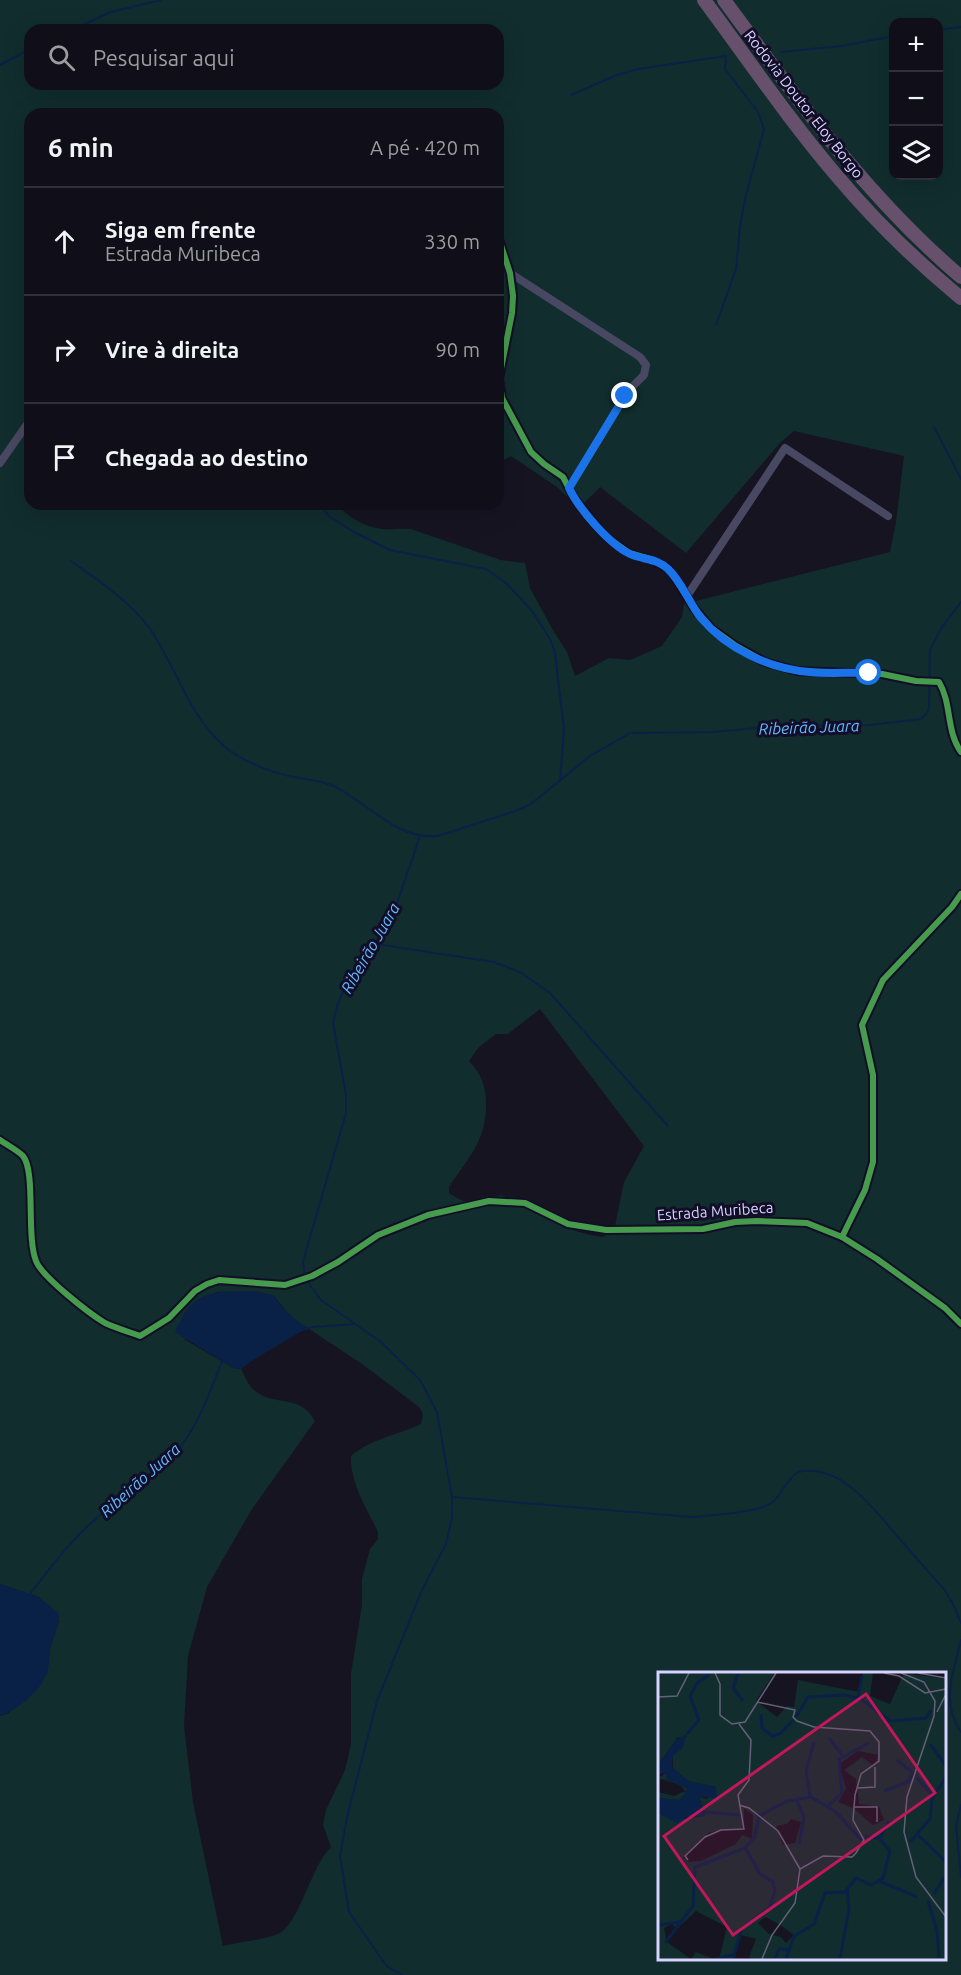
<!DOCTYPE html>
<html lang="pt">
<head>
<meta charset="utf-8">
<style>
	:root { --surface:#100f19; --page:#191822; --text:#f1f3f6; --muted:#9c9ca2; --line:#302f38 }
	body { margin:0; font-family:Ubuntu,sans-serif; background:var(--page); color:var(--text) }
	.controls { position:absolute; right:18px; top:18px; display:grid; overflow:hidden; border-radius:12px; box-shadow:0 6px 24px #0002 }
	.controls button { width:54px; height:54px; display:grid; place-items:center; padding:0; border:0; border-bottom:2px solid var(--line); background:var(--surface); color:var(--text); font:30px sans-serif }
	.stop { position:absolute; width:18px; height:18px; margin:-14px; border:4px solid #1a73e8; border-radius:50%; background:#fff }
	.stop.end { background:#1a73e8; border-color:#fff; box-shadow:0 2px 6px #0008 }
	.list { margin:0; padding:0; list-style:none }
	h2 { display:flex; justify-content:space-between; align-items:center; height:78px; margin:0; padding:0 24px; font-size:26px }
	h2 small { font-size:20px; font-weight:400; color:var(--muted) }
	.list li { display:grid; grid-template-columns:39px 1fr auto; gap:18px; align-items:center; box-sizing:border-box; height:108px; padding:0 24px; border-top:2px solid var(--line) }
	.list b { display:block; font-size:22px; white-space:nowrap }
	.list p { margin:0; font-size:20px; white-space:nowrap; color:var(--muted) }
	.list em { font-size:20px; font-style:normal; color:var(--muted) }
	.icon { flex:none; width:33px; height:33px; fill:none; stroke:currentColor; stroke-width:2; stroke-linecap:round; stroke-linejoin:round }
	.map { position:relative; flex:none; width:961px; height:1975px; overflow:hidden }
	.search { position:absolute; background:var(--surface); box-shadow:0 6px 24px #0002; left:24px; top:24px; width:480px; height:66px; display:flex; align-items:center; gap:15px; box-sizing:border-box; padding:0 21px; border-radius:18px; color:var(--muted); font-size:22px }
	.panel { position:absolute; background:var(--surface); box-shadow:0 6px 24px #0002; left:24px; top:108px; width:480px; height:402px; border-radius:18px }
	.map>svg:first-child { display:block }
	.green { fill:#112d2e; fill-rule:evenodd }
	.water { fill:#0a2147 }
	.lines { fill:none; stroke-linecap:round; stroke-linejoin:round }
	.stream { stroke:#0a2147; stroke-width:2 }
	.minor { stroke:#494862; stroke-width:8 }
	.tertiary { stroke:#494862; stroke-width:9 }
	.motorway { stroke:#66506c; stroke-width:14 }
	.cycleway-casing { stroke:#120e27; stroke-width:10 }
	.cycleway { stroke:#469c4c; stroke-width:6 }
	.route { stroke:#1a73e8; stroke-width:8 }
	.labels { text-anchor:middle; dominant-baseline:central; stroke-width:6; stroke-linejoin:round; paint-order:stroke }
	.street-label { font-size:15px; fill:#d8d4ff; stroke:#120e27 }
	.water-label { font-size:16px; font-style:italic; fill:#62b8ff; stroke:#120e27 }
	.inset-river { fill:none; stroke:#0a2147; stroke-width:3 }
	.inset-road { fill:none; stroke:#64617a; stroke-width:1.5 }
	.view { fill:#c2185b; fill-opacity:0.15; stroke:#c2185b; stroke-width:3 }
	.inset-edge { fill:none; stroke:#d8d4ff; stroke-width:3 }
</style>
</head>
<body>
<div class="map">
<svg width="961" height="1975" viewBox="0 0 961 1975">
	<rect width="100%" height="100%" fill="#161421"/>
	<path class="green" d="M0,0H961V1975H0V1716L9,1713L47,1672L50,1648L59,1621L39,1597L0,1584ZM894,22H938V176H894ZM30,30H498V84H30ZM30,114H498V261L503,281L498,283V463L511,456L557,487L579,508L600,487L686,553L780,443L794,431L904,456L896,522L890,552L684,604L682,617L662,646L630,660L609,658L575,676L567,652L554,632L530,588L525,563L501,560L411,529C401,528 391,530 382,529C365,527 347,517 337,504H30ZM540,1009L644,1146L624,1182L615,1226L604,1237C567,1234 535,1210 501,1195C478,1202 470,1208 449,1193V1187C468,1158 487,1140 486,1103C486,1085 481,1074 469,1061L478,1048L496,1034H508ZM254,1291L274,1296L291,1317L362,1364L419,1407L423,1414L421,1424C398,1435 370,1439 351,1456C350,1483 367,1509 378,1532V1539L370,1549L362,1579V1605L351,1674V1744L345,1770L326,1810L323,1825L331,1847C311,1866 299,1925 278,1934C263,1940 239,1942 223,1946L193,1802L184,1726L188,1656L207,1587L252,1509L315,1421C299,1392 274,1408 254,1390C248,1385 245,1376 241,1369L233,1368L184,1339L216,1292ZM660,1674H944V1958H660Z"/>
	<g class="water">
		<path d="M231,1291H254L274,1296C283,1310 293,1318 307,1328C285,1342 262,1353 241,1369L233,1368L175,1332C188,1302 199,1293 231,1291Z"/>
		<path d="M0,1584L39,1597L59,1614C59,1625 54,1635 51,1645C48,1654 50,1664 47,1673C40,1692 19,1709 0,1716Z"/>
	</g>
	<g class="lines">
		<g class="stream">
			<path d="M71,30L111,12L161,0"/>
			<path d="M938,30L961,27"/>
			<path d="M781,52L842,46L894,36"/>
			<path d="M0,65L30,49"/>
			<path d="M571,95L617,75L638,69L726,56L725,69L758,112L764,129L746,195L740,226L736,269L716,325"/>
			<path d="M934,427L961,479"/>
			<path d="M319,504L330,517L354,532L390,550L486,569L506,583L532,611L550,639L555,653L564,730L560,780"/>
			<path d="M71,561C98,580 131,602 150,629C176,667 188,714 223,745C241,761 265,770 289,776C306,780 325,780 341,790C372,808 400,840 438,836L518,810L531,804L590,756L630,733L713,732L776,726L869,725L921,719L927,713L929,708L930,650L942,627L961,602"/>
			<path d="M376,944L494,962L520,972L550,993L668,1126"/>
			<path d="M305,1276L303,1262L306,1251L346,1113V1095L333,1023L337,1006L345,988L376,944L395,909L420,836"/>
			<path d="M307,1281L321,1300L381,1342L420,1380L437,1412L452,1497V1517L446,1544L422,1590L377,1701L347,1817L340,1856L349,1912L383,1961L388,1967L402,1975"/>
			<path d="M302,1330L313,1327L355,1324"/>
			<path d="M452,1497L692,1517C710,1515 762,1513 774,1501C783,1492 787,1479 798,1472C841,1463 874,1509 898,1537C913,1554 928,1572 944,1589L953,1604L961,1623"/>
			<path d="M28,1596C50,1569 71,1539 98,1517C125,1493 159,1474 181,1446C201,1420 211,1388 223,1359"/>
			<path d="M961,1640C954,1671 940,1703 961,1732"/>
			<path d="M961,1805L956,1826L961,1877"/>
		</g>
		<g class="minor">
			<path d="M498,236L510,273L513,296L512,313L499,379L502,398L531,452L544,464L563,477L574,498L604,535L629,553L650,559L669,569L694,608L711,628L736,646L765,662L797,671L882,674L916,681L939,682C952,704 946,731 961,752"/>
			<path d="M510,273L640,357L646,365L644,375L628,391L569,488"/>
			<path d="M0,463L30,420"/>
			<path d="M687,596L785,448L888,516"/>
			<path d="M842,1237L865,1190L873,1162V1075L862,1025L883,980L952,907L961,894"/>
		</g>
		<path class="tertiary" d="M0,1140C7,1145 17,1150 23,1156C36,1172 26,1235 36,1261C42,1277 90,1314 105,1323C116,1328 129,1332 140,1336L169,1318L195,1291L207,1284L219,1280L285,1285L312,1276L338,1262L378,1235L428,1215L489,1201L525,1203L568,1224L606,1230L703,1229L735,1222L757,1221L807,1223L842,1237L877,1259L945,1308L961,1324"/>
		<g class="motorway">
			<path d="M704,0C748,59 789,120 837,176C874,220 916,261 961,298"/>
			<path d="M724,0C797,99 867,197 961,277"/>
		</g>
		<defs>
			<g id="cycleway">
				<path d="M498,236L510,273L513,296L512,313L499,379L502,398L531,452L544,464L563,477L574,498L604,535L629,553L650,559L669,569L694,608L711,628L736,646L765,662L797,671L882,674L916,681L939,682C952,704 946,731 961,752"/>
				<path d="M0,1140C7,1145 17,1150 23,1156C36,1172 26,1235 36,1261C42,1277 90,1314 105,1323C116,1328 129,1332 140,1336L169,1318L195,1291L207,1284L219,1280L285,1285L312,1276L338,1262L378,1235L428,1215L489,1201L525,1203L568,1224L606,1230L703,1229L735,1222L757,1221L807,1223L842,1237L877,1259L945,1308L961,1324"/>
				<path d="M842,1237L865,1190L873,1162V1075L862,1025L883,980L952,907L961,894"/>
			</g>
		</defs>
		<use href="#cycleway" class="cycleway-casing"/>
		<use href="#cycleway" class="cycleway"/>
	</g>
	<g class="lines">
		<path class="route" d="M625,396L569,488C579,509 609,544 630,554C643,560 657,558 668,569C682,582 689,603 701,618C727,649 770,669 810,672C829,674 850,672 869,673"/>
	</g>
	<g class="labels">
		<g class="street-label">
			<text transform="translate(804 104) rotate(52)">Rodovia Doutor Eloy Borgo</text>
			<text transform="translate(715 1211) rotate(-4)">Estrada Muribeca</text>
		</g>
		<g class="water-label">
			<text transform="translate(809 727) rotate(-2)">Ribeirão Juara</text>
			<text transform="translate(370 948) rotate(-60)">Ribeirão Juara</text>
			<text transform="translate(140 1480) rotate(-42)">Ribeirão Juara</text>
		</g>
	</g>
	<g transform="translate(658 1672)">
		<rect width="288" height="288" fill="#161421"/>
		<path d="M0,1H116L98,29L119,45L129,34L136,35L140,8L201,20L205,1H215L212,24L232,32L246,1L288,7V287H95L91,285L98,267L83,263L76,287H61L69,255L38,239L19,257L14,252L6,256L9,270L33,287L38,280L56,287H0V141L25,147L47,144L41,125L49,127L58,115L30,109L15,96V83L26,72V67L20,65L0,93ZM200,79L220,83L216,94L204,85L186,98L198,107L201,132L221,135L226,148L215,153L195,136L180,130L188,117L181,92ZM86,136L95,143L94,167L84,163L78,172L43,189L30,190L25,185L52,160L86,156ZM133,147L143,150L137,171L125,173L118,154L129,152ZM107,245L121,252L136,263L128,271L123,265L111,262L100,251ZM8,101L10,108L19,109L30,117L22,128L0,126V120L16,124L27,119L22,113L0,106Z" fill="#112d2e" fill-rule="evenodd"/>
		<path d="M29,62L24,77L15,83L14,95L30,109L58,115L59,126L41,125L47,144L29,145L19,151L0,141V126L22,128L30,117L10,108L7,101L0,103V93L19,67Z" fill="#0a2147"/>
		<path class="inset-river" d="M80,1L75,16L85,29M200,25L204,4M103,42L104,56L114,64L122,62L135,48M138,45L150,25L187,23L203,27L232,49L268,46L273,38M29,62L41,48L32,24L39,11L51,3M171,66L184,83M272,72L288,94M259,106L275,124M226,119L250,110L255,101L239,88M152,124L148,99L156,70M153,125L178,140L203,168M139,129L146,145L141,172M169,135L184,121L181,87L211,71M46,140L83,143M259,162L288,190M207,165L221,166L232,179M222,166L231,149M252,170L272,147L274,127L288,105M221,209L259,225M276,222L286,206M270,229L279,259L281,287M0,253L22,250M7,271L35,234L37,195L87,176L97,164L101,144L129,129L153,125M57,287L75,283M75,287L84,256L111,237L117,219L115,210L102,202L88,177M117,287L121,277L131,278M128,287L136,264L156,252L167,221L187,220L198,206L213,213L225,206L232,179M182,287L191,237L189,216"/>
		<path class="inset-road" d="M57,1L62,12V43L74,52L87,50L118,1M226,1L241,4L267,21L288,17M243,1L266,10L277,29L276,44L249,125L246,160L258,205L288,245M260,1L288,6M0,25L19,24L31,1M99,30L137,38L135,45L139,49L156,55L212,59L221,70V89L203,102L197,123L195,148L206,168L198,181L194,185L165,184L142,197M279,40L288,22M200,116L217,115V95M81,133L91,136L120,159L142,197L137,231L114,263L104,287M196,135H219V150M30,188L27,184L47,165L63,158L86,157L80,123L91,108L93,68L81,52"/>
		<path class="view" d="M208,22L277,121L75,263L6,164Z"/>
		<rect width="288" height="288" class="inset-edge"/>
	</g>
</svg>
<div class="controls">
<button>+</button>
<button>−</button>
<button><svg class="icon" aria-label="layers" viewBox="0 0 24 24"><path d="M12 4l9 5-9 5-9-5zM3 14l9 5 9-5"/></svg></button>
</div>
<div class="stop" style="left:869px;top:673px"></div>
<div class="stop end" style="left:625px;top:396px"></div>
<div class="search"><svg class="icon" aria-label="search" viewBox="0 0 24 24"><circle cx="10" cy="10" r="6"/><path d="M15 15l6 6"/></svg>Pesquisar aqui</div>
<section class="panel">
<h2>6 min<small>A pé · 420 m</small></h2>
<ul class="list">
<li><svg class="icon" aria-label="ahead" viewBox="0 0 24 24"><path d="M12 20V5M6 11l6-6 6 6"/></svg><div><b>Siga em frente</b><p>Estrada Muribeca</p></div><em>330 m</em></li>
<li><svg class="icon" aria-label="right" viewBox="0 0 24 24"><path d="M7 20v-9h11M14 6l5 5-5 5"/></svg><div><b>Vire à direita</b></div><em>90 m</em></li>
<li><svg class="icon" aria-label="arrive" viewBox="0 0 24 24"><path d="M6 21V4h12l-3 4 3 4H6"/></svg><div><b>Chegada ao destino</b></div></li>
</ul>
</section>
</div>
</body>
</html>
